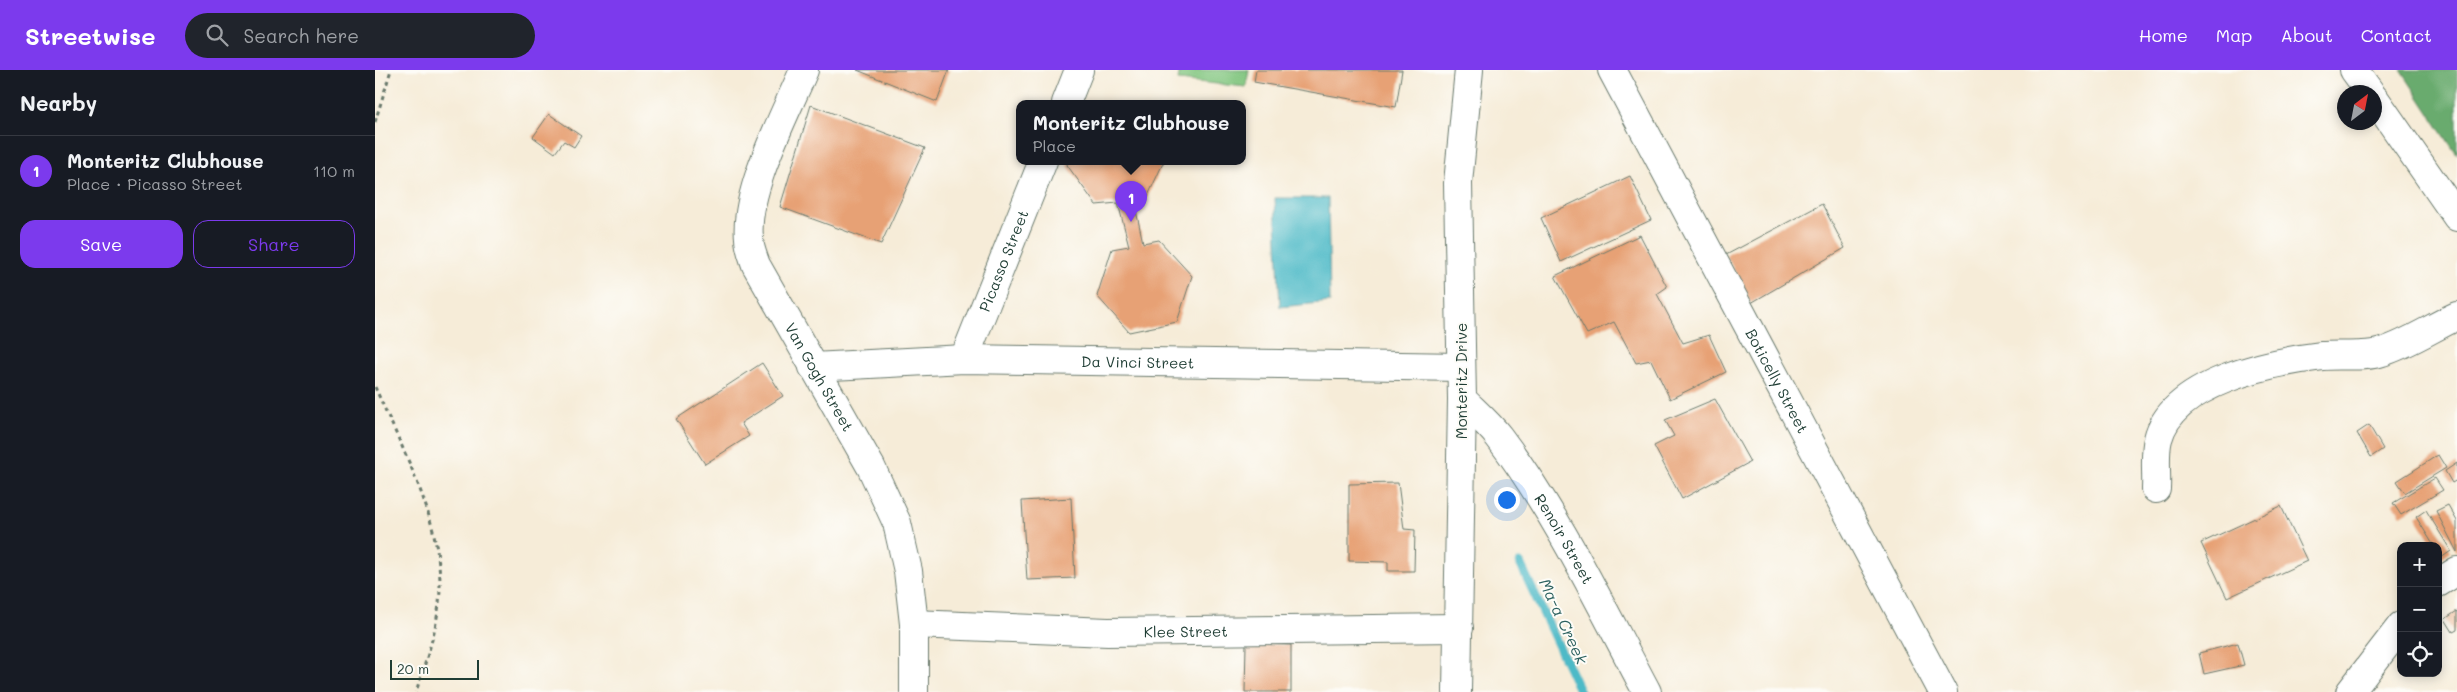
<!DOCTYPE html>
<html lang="en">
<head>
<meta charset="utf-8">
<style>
	:root { --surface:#171b24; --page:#20242c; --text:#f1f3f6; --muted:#9ea1a6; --line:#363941; --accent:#7c3aed }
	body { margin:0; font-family:Mali,sans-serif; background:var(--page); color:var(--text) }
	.controls { position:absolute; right:15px; bottom:15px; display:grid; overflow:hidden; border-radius:10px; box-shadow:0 2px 12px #0003 }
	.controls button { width:45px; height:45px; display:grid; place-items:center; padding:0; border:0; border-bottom:1px solid var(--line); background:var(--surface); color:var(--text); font:25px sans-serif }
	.compass { position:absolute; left:1962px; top:15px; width:45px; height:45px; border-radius:50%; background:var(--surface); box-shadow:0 2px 12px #0003; rotate:32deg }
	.scale { position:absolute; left:15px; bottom:12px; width:89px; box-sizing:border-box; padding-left:5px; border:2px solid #1f3d34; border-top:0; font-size:14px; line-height:18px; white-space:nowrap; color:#1f3d34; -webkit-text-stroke:4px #fdfcf7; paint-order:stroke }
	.you { position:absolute; left:1131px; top:429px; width:18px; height:18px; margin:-12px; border:4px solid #fff; border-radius:50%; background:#1a73e8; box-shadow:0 0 0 8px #1a73e833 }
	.badge { display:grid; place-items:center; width:32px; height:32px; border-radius:50%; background:var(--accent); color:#fff; font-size:16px; font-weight:700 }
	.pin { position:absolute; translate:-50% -41px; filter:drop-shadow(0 1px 2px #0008) }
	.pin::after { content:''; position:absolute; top:26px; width:18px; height:15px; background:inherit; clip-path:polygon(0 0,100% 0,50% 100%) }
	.popup { position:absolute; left:641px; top:30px; width:230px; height:65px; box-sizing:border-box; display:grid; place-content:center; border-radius:10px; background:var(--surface); filter:drop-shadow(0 1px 4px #0005); font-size:16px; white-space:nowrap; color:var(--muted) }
	.popup b { font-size:19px; color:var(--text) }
	.popup::after { content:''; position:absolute; left:50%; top:100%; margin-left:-10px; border:10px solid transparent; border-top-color:var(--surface) }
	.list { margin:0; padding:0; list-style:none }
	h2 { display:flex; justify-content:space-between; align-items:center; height:65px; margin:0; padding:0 20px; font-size:21px }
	h2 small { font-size:16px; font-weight:400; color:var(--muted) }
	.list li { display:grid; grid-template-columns:32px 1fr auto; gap:15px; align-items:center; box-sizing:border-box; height:70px; padding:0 20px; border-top:1px solid var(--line) }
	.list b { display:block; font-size:19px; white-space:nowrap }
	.list p { margin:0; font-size:16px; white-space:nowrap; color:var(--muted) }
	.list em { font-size:16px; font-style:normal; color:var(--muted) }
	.actions { display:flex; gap:10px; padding:15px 20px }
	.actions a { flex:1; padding:11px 0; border:1px solid var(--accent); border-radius:15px; text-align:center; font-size:18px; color:var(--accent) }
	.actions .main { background:var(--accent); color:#fff }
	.icon { flex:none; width:28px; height:28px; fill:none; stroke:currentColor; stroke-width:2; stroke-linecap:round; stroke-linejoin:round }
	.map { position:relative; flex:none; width:2082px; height:622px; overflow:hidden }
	header { display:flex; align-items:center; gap:30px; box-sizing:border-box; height:70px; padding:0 25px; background:var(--accent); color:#fff }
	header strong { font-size:24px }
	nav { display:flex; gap:28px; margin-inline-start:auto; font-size:18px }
	.search { width:350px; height:45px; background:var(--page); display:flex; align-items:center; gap:12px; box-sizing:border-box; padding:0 18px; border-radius:28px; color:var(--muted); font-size:19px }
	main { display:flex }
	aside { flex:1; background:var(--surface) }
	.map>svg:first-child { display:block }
	.green { fill:#82c680; stroke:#50825a }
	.forest { fill:#69ab6e; stroke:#447451 }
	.water { fill:#4dbac7; stroke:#367c7e }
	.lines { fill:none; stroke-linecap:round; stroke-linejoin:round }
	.stream { stroke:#4dbac7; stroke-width:9 }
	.building { fill:#e7a174 }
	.minor-casing { stroke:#6a7a6d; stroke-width:30 }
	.major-casing { stroke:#6a7a6d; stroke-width:30 }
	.path { stroke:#6a7a6d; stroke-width:3; stroke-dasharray:4 4; stroke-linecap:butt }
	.minor { stroke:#fff; stroke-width:28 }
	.major { stroke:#fff; stroke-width:28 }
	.labels { text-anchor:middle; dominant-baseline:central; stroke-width:4; stroke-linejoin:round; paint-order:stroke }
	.street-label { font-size:15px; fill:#1f3d34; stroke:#fdfcf7 }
	.water-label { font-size:16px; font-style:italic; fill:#2d6260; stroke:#fdfcf7 }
</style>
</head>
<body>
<header>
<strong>Streetwise</strong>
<div class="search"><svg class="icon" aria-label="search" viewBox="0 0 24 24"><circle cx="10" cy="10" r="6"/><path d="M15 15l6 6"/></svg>Search here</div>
<nav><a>Home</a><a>Map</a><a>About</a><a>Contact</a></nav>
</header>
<main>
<aside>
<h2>Nearby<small></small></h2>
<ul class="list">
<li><span class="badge">1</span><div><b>Monteritz Clubhouse</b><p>Place · Picasso Street</p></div><em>110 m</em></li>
</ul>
<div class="actions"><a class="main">Save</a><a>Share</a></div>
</aside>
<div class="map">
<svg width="2082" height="622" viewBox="0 0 2082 622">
	<rect width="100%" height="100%" fill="#fdfcf7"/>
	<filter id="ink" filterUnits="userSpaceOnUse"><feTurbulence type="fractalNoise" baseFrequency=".02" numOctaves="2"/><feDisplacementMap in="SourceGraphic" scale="10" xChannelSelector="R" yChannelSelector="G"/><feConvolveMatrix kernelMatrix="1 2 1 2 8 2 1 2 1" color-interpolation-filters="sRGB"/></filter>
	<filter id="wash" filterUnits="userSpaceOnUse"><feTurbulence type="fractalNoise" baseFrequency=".0096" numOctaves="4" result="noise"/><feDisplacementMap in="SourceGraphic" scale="20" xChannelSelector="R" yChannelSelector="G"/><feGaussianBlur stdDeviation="1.12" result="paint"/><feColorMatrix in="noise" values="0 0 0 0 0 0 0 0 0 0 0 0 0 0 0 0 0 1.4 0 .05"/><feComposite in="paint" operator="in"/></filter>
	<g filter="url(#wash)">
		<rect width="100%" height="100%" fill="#f6ecd8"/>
		<path class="green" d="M805,0H874L871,17L803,10Z"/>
		<path class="forest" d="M2026,0H2082V85Z"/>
		<path class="water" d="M900,128H953L955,232L905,237Z"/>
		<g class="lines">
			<path class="stream" d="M1145,493L1205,622"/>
		</g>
		<g id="blocks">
			<g class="building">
				<path d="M482,0H574L562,32Z"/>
				<path d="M881,0H1027L1021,37L879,12Z"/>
				<path d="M436,35L550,78L506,174L405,137Z"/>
				<path d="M174,44L206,66L199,77L189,71L180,83L158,67Z"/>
				<path d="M693,91H789L771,130L759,131L768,173L784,170L817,206L802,252L754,262L722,226L737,179L754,176L743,133L721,135L692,95Z"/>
				<path d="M1255,106L1276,150L1186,192L1166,148Z"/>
				<path d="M1447,134L1470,178L1376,233L1351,185Z"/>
				<path d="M1265,165L1292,217L1282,224L1308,273L1334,265L1351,302L1295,329L1276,290L1261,293L1239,252L1212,264L1180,206Z"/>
				<path d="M387,293L408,326L366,353L374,366L330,394L301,349Z"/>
				<path d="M1340,329L1375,392L1307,429L1279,376L1299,366L1290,350Z"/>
				<path d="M1994,355L2008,379L1996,387L1982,363Z"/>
				<path d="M2063,385L2071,398L2030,423L2022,411Z"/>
				<path d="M2082,393V410L2077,413L2070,401Z"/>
				<path d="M2060,408L2068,420L2026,445L2018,433Z"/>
				<path d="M1023,413L1029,459L1040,460L1039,501H1013V492L974,491V414Z"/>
				<path d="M696,428L700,508L652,510L647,431Z"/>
				<path d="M2073,435L2082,451V482L2061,441Z"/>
				<path d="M1906,436L1932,491L1852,528L1826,473Z"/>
				<path d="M2051,440L2076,481L2066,488L2063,476H2059L2041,447Z"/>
				<path d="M2082,541V560L2078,562L2070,549Z"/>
				<path d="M1863,573L1869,595L1829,604L1824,583Z"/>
				<path d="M871,574L916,575V622H870Z"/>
			</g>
		</g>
	</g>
	<g filter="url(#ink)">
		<use href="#blocks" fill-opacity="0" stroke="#6a7a6d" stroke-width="1"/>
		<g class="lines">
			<defs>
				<g id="minor">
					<path id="s1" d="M429,0C410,45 369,121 374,168C374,177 378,186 381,195L496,397L522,453L533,501L539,554V622"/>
					<path id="s2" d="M1237,0L1568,622"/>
					<path d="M691,33L704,0"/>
					<path id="s3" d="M589,289L668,91"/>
					<path id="s4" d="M438,297L589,289L1086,297"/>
					<path id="s5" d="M1087,329C1099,341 1113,353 1124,367C1183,445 1226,536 1272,622"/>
					<path d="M1781,419C1782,403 1779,384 1783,369C1797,312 1897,292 1947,286C1965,284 1989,288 2007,282C2033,274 2058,257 2082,246"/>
					<path d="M2063,513L2082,501"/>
					<path id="s6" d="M539,554L733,562L1084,558"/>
					<path d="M1082,622L1087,329L1083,113L1094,0"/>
					<path d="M1975,622L2026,556"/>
				</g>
				<g id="major">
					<path d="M1979,0L1995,22"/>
					<path d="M2000,29L2082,147"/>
				</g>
			</defs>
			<use href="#minor" class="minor-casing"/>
			<use href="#major" class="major-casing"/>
			<g class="path">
				<path d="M0,52L16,0"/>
				<path d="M0,317C30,386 75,463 63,541C59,569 49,596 41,622"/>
			</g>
			<use href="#minor" class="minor"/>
			<use href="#major" class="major"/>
		</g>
	</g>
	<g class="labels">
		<g class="street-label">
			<text stroke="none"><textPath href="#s3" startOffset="106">Picasso Street</textPath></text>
			<text stroke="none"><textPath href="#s4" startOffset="325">Da Vinci Street</textPath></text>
			<text stroke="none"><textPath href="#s1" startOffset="335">Van Gogh Street</textPath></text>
			<text transform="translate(1086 311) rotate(-90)">Monteritz Drive</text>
			<text stroke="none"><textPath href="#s2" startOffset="352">Boticelly Street</textPath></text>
			<text stroke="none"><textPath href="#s5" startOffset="174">Renoir Street</textPath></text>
			<text stroke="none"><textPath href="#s6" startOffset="272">Klee Street</textPath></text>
		</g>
		<g class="water-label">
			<text transform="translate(1189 551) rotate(65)">Ma-a Creek</text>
		</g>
	</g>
</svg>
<div class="controls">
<button>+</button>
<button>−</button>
<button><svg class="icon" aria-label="locate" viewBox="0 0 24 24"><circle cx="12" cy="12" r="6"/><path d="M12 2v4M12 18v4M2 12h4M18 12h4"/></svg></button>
</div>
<svg class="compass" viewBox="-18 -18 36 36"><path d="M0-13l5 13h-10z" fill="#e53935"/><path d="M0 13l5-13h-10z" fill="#9ea1a6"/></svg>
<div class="scale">20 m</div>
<div class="you"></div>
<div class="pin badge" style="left:756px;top:152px">1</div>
<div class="popup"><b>Monteritz Clubhouse</b>Place</div>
</div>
</main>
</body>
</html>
